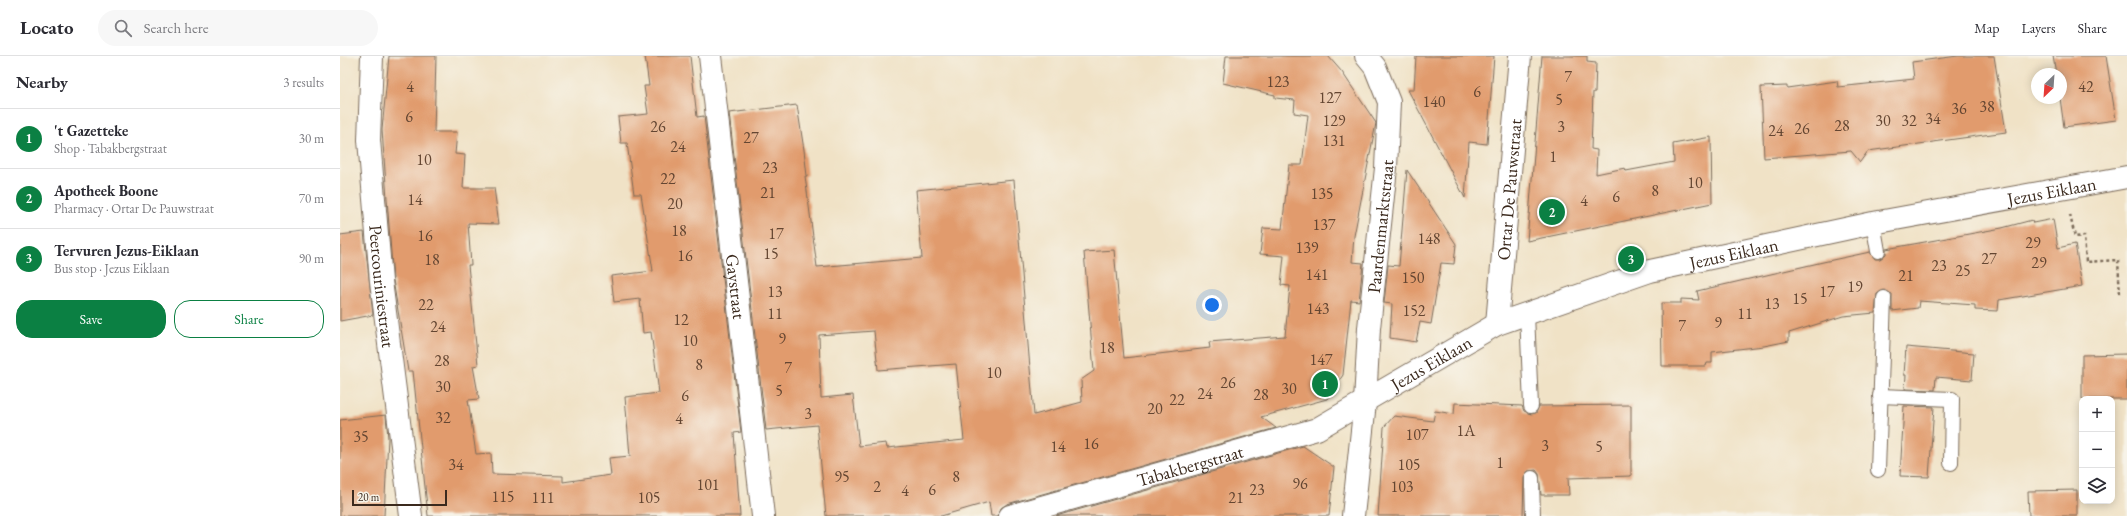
<!DOCTYPE html>
<html lang="en">
<head>
<meta charset="utf-8">
<style>
	:root { --surface:#fff; --page:#f7f7f7; --text:#2b2b33; --muted:#7c7c81; --line:#e1e1e2; --accent:#0b8043 }
	body { margin:0; font-family:"EB Garamond",serif; background:var(--page); color:var(--text) }
	.controls { position:absolute; right:12px; bottom:12px; display:grid; overflow:hidden; border-radius:8px; box-shadow:0 2px 10px #0003 }
	.controls button { width:36px; height:36px; display:grid; place-items:center; padding:0; border:0; border-bottom:1px solid var(--line); background:var(--surface); color:var(--text); font:20px sans-serif }
	.compass { position:absolute; left:1691px; top:12px; width:36px; height:36px; border-radius:50%; background:var(--surface); box-shadow:0 2px 10px #0003; rotate:205deg }
	.scale { position:absolute; left:12px; bottom:10px; width:95px; box-sizing:border-box; padding-left:4px; border:2px solid #3b2a1e; border-top:0; font-size:11px; line-height:14px; white-space:nowrap; color:#3b2a1e; -webkit-text-stroke:3px #f7f3e8; paint-order:stroke }
	.you { position:absolute; left:872px; top:249px; width:14px; height:14px; margin:-10px; border:3px solid #fff; border-radius:50%; background:#1a73e8; box-shadow:0 0 0 6px #1a73e833 }
	.badge { display:grid; place-items:center; width:26px; height:26px; border-radius:50%; background:var(--accent); color:#fff; font-size:13px; font-weight:700 }
	.pin { position:absolute; translate:-50% -50%; border:2px solid #fff; box-shadow:0 1px 4px #0006 }
	.list { margin:0; padding:0; list-style:none }
	h2 { display:flex; justify-content:space-between; align-items:center; height:52px; margin:0; padding:0 16px; font-size:17px }
	h2 small { font-size:13px; font-weight:400; color:var(--muted) }
	.list li { display:grid; grid-template-columns:26px 1fr auto; gap:12px; align-items:center; box-sizing:border-box; height:60px; padding:0 16px; border-top:1px solid var(--line) }
	.list b { display:block; font-size:15px; white-space:nowrap }
	.list p { margin:0; font-size:13px; white-space:nowrap; color:var(--muted) }
	.list em { font-size:13px; font-style:normal; color:var(--muted) }
	.actions { display:flex; gap:8px; padding:12px 16px }
	.actions a { flex:1; padding:9px 0; border:1px solid var(--accent); border-radius:16px; text-align:center; font-size:14px; color:var(--accent) }
	.actions .main { background:var(--accent); color:#fff }
	.icon { flex:none; width:22px; height:22px; fill:none; stroke:currentColor; stroke-width:2; stroke-linecap:round; stroke-linejoin:round }
	.map { position:relative; flex:none; width:1787px; height:460px; overflow:hidden }
	header { display:flex; align-items:center; gap:24px; box-sizing:border-box; height:56px; padding:0 20px; background:var(--surface); border-bottom:1px solid var(--line) }
	header strong { font-size:19px }
	nav { display:flex; gap:22px; margin-inline-start:auto; font-size:14px }
	.search { width:280px; height:36px; background:var(--page); display:flex; align-items:center; gap:10px; box-sizing:border-box; padding:0 14px; border-radius:22px; color:var(--muted); font-size:15px }
	main { display:flex }
	aside { flex:1; background:var(--surface) }
	.map>svg:first-child { display:block }
	.building { fill:#e19b6d; fill-rule:evenodd }
	.lines { fill:none; stroke-linecap:round; stroke-linejoin:round }
	.service-casing { stroke:#7a6a59; stroke-width:16 }
	.minor-casing { stroke:#7a6a59; stroke-width:24 }
	.path { stroke:#7a6a59; stroke-width:2.5; stroke-dasharray:3 3; stroke-linecap:butt }
	.service { stroke:#fff; stroke-width:14 }
	.minor { stroke:#fff; stroke-width:22 }
	.labels { text-anchor:middle; dominant-baseline:central; stroke-width:3; stroke-linejoin:round; paint-order:stroke }
	.number-label { font-size:16px; fill:#644632 }
	.street-label { font-size:18px; fill:#3b2a1e; stroke:#f7f3e8 }
</style>
</head>
<body>
<header>
<strong>Locato</strong>
<div class="search"><svg class="icon" aria-label="search" viewBox="0 0 24 24"><circle cx="10" cy="10" r="6"/><path d="M15 15l6 6"/></svg>Search here</div>
<nav><a>Map</a><a>Layers</a><a>Share</a></nav>
</header>
<main>
<aside>
<h2>Nearby<small>3 results</small></h2>
<ul class="list">
<li><span class="badge">1</span><div><b>'t Gazetteke</b><p>Shop · Tabakbergstraat</p></div><em>30 m</em></li>
<li><span class="badge">2</span><div><b>Apotheek Boone</b><p>Pharmacy · Ortar De Pauwstraat</p></div><em>70 m</em></li>
<li><span class="badge">3</span><div><b>Tervuren Jezus-Eiklaan</b><p>Bus stop · Jezus Eiklaan</p></div><em>90 m</em></li>
</ul>
<div class="actions"><a class="main">Save</a><a>Share</a></div>
</aside>
<div class="map">
<svg width="1787" height="460" viewBox="0 0 1787 460">
	<rect width="100%" height="100%" fill="#f7f3e8"/>
	<filter id="ink" filterUnits="userSpaceOnUse"><feTurbulence type="fractalNoise" baseFrequency=".025" numOctaves="2"/><feDisplacementMap in="SourceGraphic" scale="8" xChannelSelector="R" yChannelSelector="G"/><feConvolveMatrix kernelMatrix="1 2 1 2 8 2 1 2 1" color-interpolation-filters="sRGB"/></filter>
	<filter id="wash" filterUnits="userSpaceOnUse"><feTurbulence type="fractalNoise" baseFrequency=".012" numOctaves="4" result="noise"/><feDisplacementMap in="SourceGraphic" scale="16" xChannelSelector="R" yChannelSelector="G"/><feGaussianBlur stdDeviation="0.9" result="paint"/><feColorMatrix in="noise" values="0 0 0 0 0 0 0 0 0 0 0 0 0 0 0 0 0 1.4 0 .05"/><feComposite in="paint" operator="in"/></filter>
	<g filter="url(#wash)">
		<rect width="100%" height="100%" fill="#f0e2c6"/>
		<g id="blocks">
			<g class="building">
				<path d="M49,0H96L94,76H117L115,98L125,99L123,132H154L159,168L128,167L131,209H128L138,309L133,310L139,343L128,344L136,398L151,397L152,418L223,420V426L271,419L269,402L290,400L285,341L319,337L311,276L303,277L300,243L274,246L271,220L313,215L301,138H294L287,87H281L278,61L308,58L304,30H309L305,0H350L357,61L364,60L401,376L394,377L400,460H88L73,315H68L53,224L42,74Z"/>
				<path d="M886,0H988L1002,16L1036,67L1014,180L1012,206L1023,207L1019,245L1011,244L1003,319L987,343L921,361L936,372L667,448L661,452L658,460H651L649,446L601,460H486L477,369L426,374L389,57L457,49L464,94L467,120H465L477,211L582,202L576,134L674,124L694,359L742,346L741,324L754,315L744,196L774,194L784,302L870,292L869,286L945,280L950,230L941,229L944,200L920,198L923,172L942,173L949,109H962L968,59L954,57L955,44L935,42V39L883,27ZM534,275L538,314L616,308L624,384L547,392L546,387L519,390L513,339L481,342L479,279Z"/>
				<path d="M1076,0H1154L1147,88L1129,86L1125,142L1068,34H1074Z"/>
				<path d="M1202,0H1247V6L1256,7L1255,36H1253L1251,93L1257,94L1256,118L1285,112L1286,115L1334,106L1333,88L1371,81L1372,147L1187,185Z"/>
				<path d="M1618,0H1654L1666,76L1528,95L1520,106L1511,95L1424,102L1421,31L1447,30V32L1497,25L1498,31L1574,23L1572,6Z"/>
				<path d="M1713,0H1766L1776,64L1724,71L1720,42L1721,18H1716Z"/>
				<path d="M1067,114L1116,188L1114,208L1101,207L1091,268L1080,266L1076,286L1050,282L1052,248L1044,247L1048,209L1059,210Z"/>
				<path d="M1713,163L1718,192L1735,188L1742,230L1659,244L1658,255L1635,254V249L1579,245L1578,252L1552,255V238L1544,234L1537,238L1535,257L1503,260L1449,277V285L1424,290L1372,296V307H1367L1366,310H1322L1321,247H1341V243L1359,244L1357,235L1483,206L1530,196L1535,203H1540L1546,198V193L1662,172L1692,164L1693,167Z"/>
				<path d="M24,176L33,259L0,265V179Z"/>
				<path d="M1566,291L1634,297L1632,324L1596,321L1595,334L1565,333L1566,319H1564Z"/>
				<path d="M1787,298V343H1742V299Z"/>
				<path d="M1115,347L1182,350L1184,355L1191,358L1196,357L1199,350L1291,349V420L1228,422L1229,439H1201L1199,418L1196,414L1188,415L1184,422L1183,460H1038L1044,371L1054,360L1093,365L1095,355L1114,358Z"/>
				<path d="M1564,350L1594,351L1589,421L1560,420Z"/>
				<path d="M46,359L48,382L44,460H0V364Z"/>
				<path d="M963,390L994,411L989,460H716Z"/>
				<path d="M1737,434V460H1689L1688,435Z"/>
			</g>
		</g>
	</g>
	<g filter="url(#ink)">
		<use href="#blocks" fill-opacity="0" stroke="#7a6a59" stroke-width="1"/>
		<g class="lines">
			<defs>
				<g id="service">
					<path d="M1533,167L1538,195"/>
					<path d="M1187,258L1191,350"/>
					<path d="M1540,340L1612,343L1611,407"/>
					<path d="M1538,414L1544,242"/>
					<path d="M1192,422L1193,460"/>
				</g>
				<g id="minor">
					<path id="s1" d="M32,0L29,84L41,225L71,460"/>
					<path id="s2" d="M370,0L423,460"/>
					<path id="s3" d="M1157,268L1180,0"/>
					<path id="s4" d="M670,460L977,373L1157,268L1310,215L1533,167L1787,121"/>
					<path id="s5" d="M1013,460L1025,346L1029,272L1046,112L1049,46L1035,11L1026,0"/>
				</g>
			</defs>
			<use href="#service" class="service-casing"/>
			<use href="#minor" class="minor-casing"/>
			<path class="path" d="M1730,159L1735,181L1744,180L1746,206L1778,204L1780,239"/>
			<use href="#service" class="service"/>
			<use href="#minor" class="minor"/>
		</g>
	</g>
	<g class="labels">
		<g class="number-label">
			<text x="1228" y="20">7</text>
			<text x="938" y="25">123</text>
			<text x="70" y="30">4</text>
			<text x="1746" y="30">42</text>
			<text x="1137" y="35">6</text>
			<text x="990" y="41">127</text>
			<text x="1219" y="43">5</text>
			<text x="1094" y="45">140</text>
			<text x="1647" y="50">38</text>
			<text x="1619" y="52">36</text>
			<text x="69" y="60">6</text>
			<text x="1593" y="62">34</text>
			<text x="994" y="64">129</text>
			<text x="1543" y="64">30</text>
			<text x="1569" y="64">32</text>
			<text x="1502" y="69">28</text>
			<text x="318" y="70">26</text>
			<text x="1221" y="70">3</text>
			<text x="1462" y="72">26</text>
			<text x="1436" y="74">24</text>
			<text x="411" y="81">27</text>
			<text x="994" y="84">131</text>
			<text x="338" y="90">24</text>
			<text x="1213" y="100">1</text>
			<text x="84" y="103">10</text>
			<text x="430" y="111">23</text>
			<text x="328" y="122">22</text>
			<text x="1355" y="126">10</text>
			<text x="1315" y="134">8</text>
			<text x="428" y="136">21</text>
			<text x="982" y="137">135</text>
			<text x="1276" y="140">6</text>
			<text x="75" y="143">14</text>
			<text x="1244" y="144">4</text>
			<text x="335" y="147">20</text>
			<text x="984" y="168">137</text>
			<text x="339" y="174">18</text>
			<text x="436" y="177">17</text>
			<text x="85" y="179">16</text>
			<text x="1089" y="182">148</text>
			<text x="1693" y="186">29</text>
			<text x="967" y="191">139</text>
			<text x="431" y="197">15</text>
			<text x="345" y="199">16</text>
			<text x="1649" y="202">27</text>
			<text x="92" y="203">18</text>
			<text x="1699" y="206">29</text>
			<text x="1599" y="209">23</text>
			<text x="1623" y="214">25</text>
			<text x="977" y="218">141</text>
			<text x="1566" y="219">21</text>
			<text x="1073" y="221">150</text>
			<text x="1515" y="230">19</text>
			<text x="435" y="235">13</text>
			<text x="1487" y="235">17</text>
			<text x="1460" y="242">15</text>
			<text x="1432" y="247">13</text>
			<text x="86" y="248">22</text>
			<text x="978" y="252">143</text>
			<text x="1074" y="254">152</text>
			<text x="435" y="257">11</text>
			<text x="1405" y="257">11</text>
			<text x="341" y="263">12</text>
			<text x="1378" y="266">9</text>
			<text x="1342" y="269">7</text>
			<text x="98" y="270">24</text>
			<text x="442" y="282">9</text>
			<text x="350" y="284">10</text>
			<text x="767" y="291">18</text>
			<text x="981" y="303">147</text>
			<text x="102" y="304">28</text>
			<text x="359" y="308">8</text>
			<text x="448" y="311">7</text>
			<text x="654" y="316">10</text>
			<text x="888" y="326">26</text>
			<text x="103" y="330">30</text>
			<text x="949" y="332">30</text>
			<text x="439" y="334">5</text>
			<text x="865" y="337">24</text>
			<text x="921" y="338">28</text>
			<text x="345" y="339">6</text>
			<text x="837" y="343">22</text>
			<text x="815" y="352">20</text>
			<text x="468" y="357">3</text>
			<text x="103" y="361">32</text>
			<text x="339" y="362">4</text>
			<text x="1126" y="374">1A</text>
			<text x="1077" y="378">107</text>
			<text x="21" y="380">35</text>
			<text x="751" y="387">16</text>
			<text x="1205" y="389">3</text>
			<text x="718" y="390">14</text>
			<text x="1259" y="390">5</text>
			<text x="1160" y="406">1</text>
			<text x="116" y="408">34</text>
			<text x="1069" y="408">105</text>
			<text x="502" y="420">95</text>
			<text x="616" y="420">8</text>
			<text x="960" y="427">96</text>
			<text x="368" y="428">101</text>
			<text x="537" y="430">2</text>
			<text x="1062" y="430">103</text>
			<text x="592" y="433">6</text>
			<text x="917" y="433">23</text>
			<text x="565" y="434">4</text>
			<text x="163" y="440">115</text>
			<text x="203" y="441">111</text>
			<text x="309" y="441">105</text>
			<text x="896" y="441">21</text>
		</g>
		<g class="street-label">
			<text stroke="none"><textPath href="#s3" startOffset="135">Ortar De Pauwstraat</textPath></text>
			<text stroke="none"><textPath href="#s4" startOffset="1099">Jezus Eiklaan</textPath></text>
			<text stroke="none"><textPath href="#s5" startOffset="291">Paardenmarktstraat</textPath></text>
			<text stroke="none"><textPath href="#s4" startOffset="775">Jezus Eiklaan</textPath></text>
			<text stroke="none"><textPath href="#s1" startOffset="231">Peercouriniestraat</textPath></text>
			<text stroke="none"><textPath href="#s2" startOffset="232">Gaystraat</textPath></text>
			<text stroke="none"><textPath href="#s4" startOffset="451">Jezus Eiklaan</textPath></text>
			<text stroke="none"><textPath href="#s4" startOffset="187">Tabakbergstraat</textPath></text>
		</g>
	</g>
</svg>
<div class="controls">
<button>+</button>
<button>−</button>
<button><svg class="icon" aria-label="layers" viewBox="0 0 24 24"><path d="M12 4l9 5-9 5-9-5zM3 14l9 5 9-5"/></svg></button>
</div>
<svg class="compass" viewBox="-18 -18 36 36"><path d="M0-13l5 13h-10z" fill="#e53935"/><path d="M0 13l5-13h-10z" fill="#7c7c81"/></svg>
<div class="scale">20 m</div>
<div class="you"></div>
<div class="pin badge" style="left:985px;top:328px">1</div>
<div class="pin badge" style="left:1212px;top:156px">2</div>
<div class="pin badge" style="left:1291px;top:203px">3</div>
</div>
</main>
</body>
</html>
